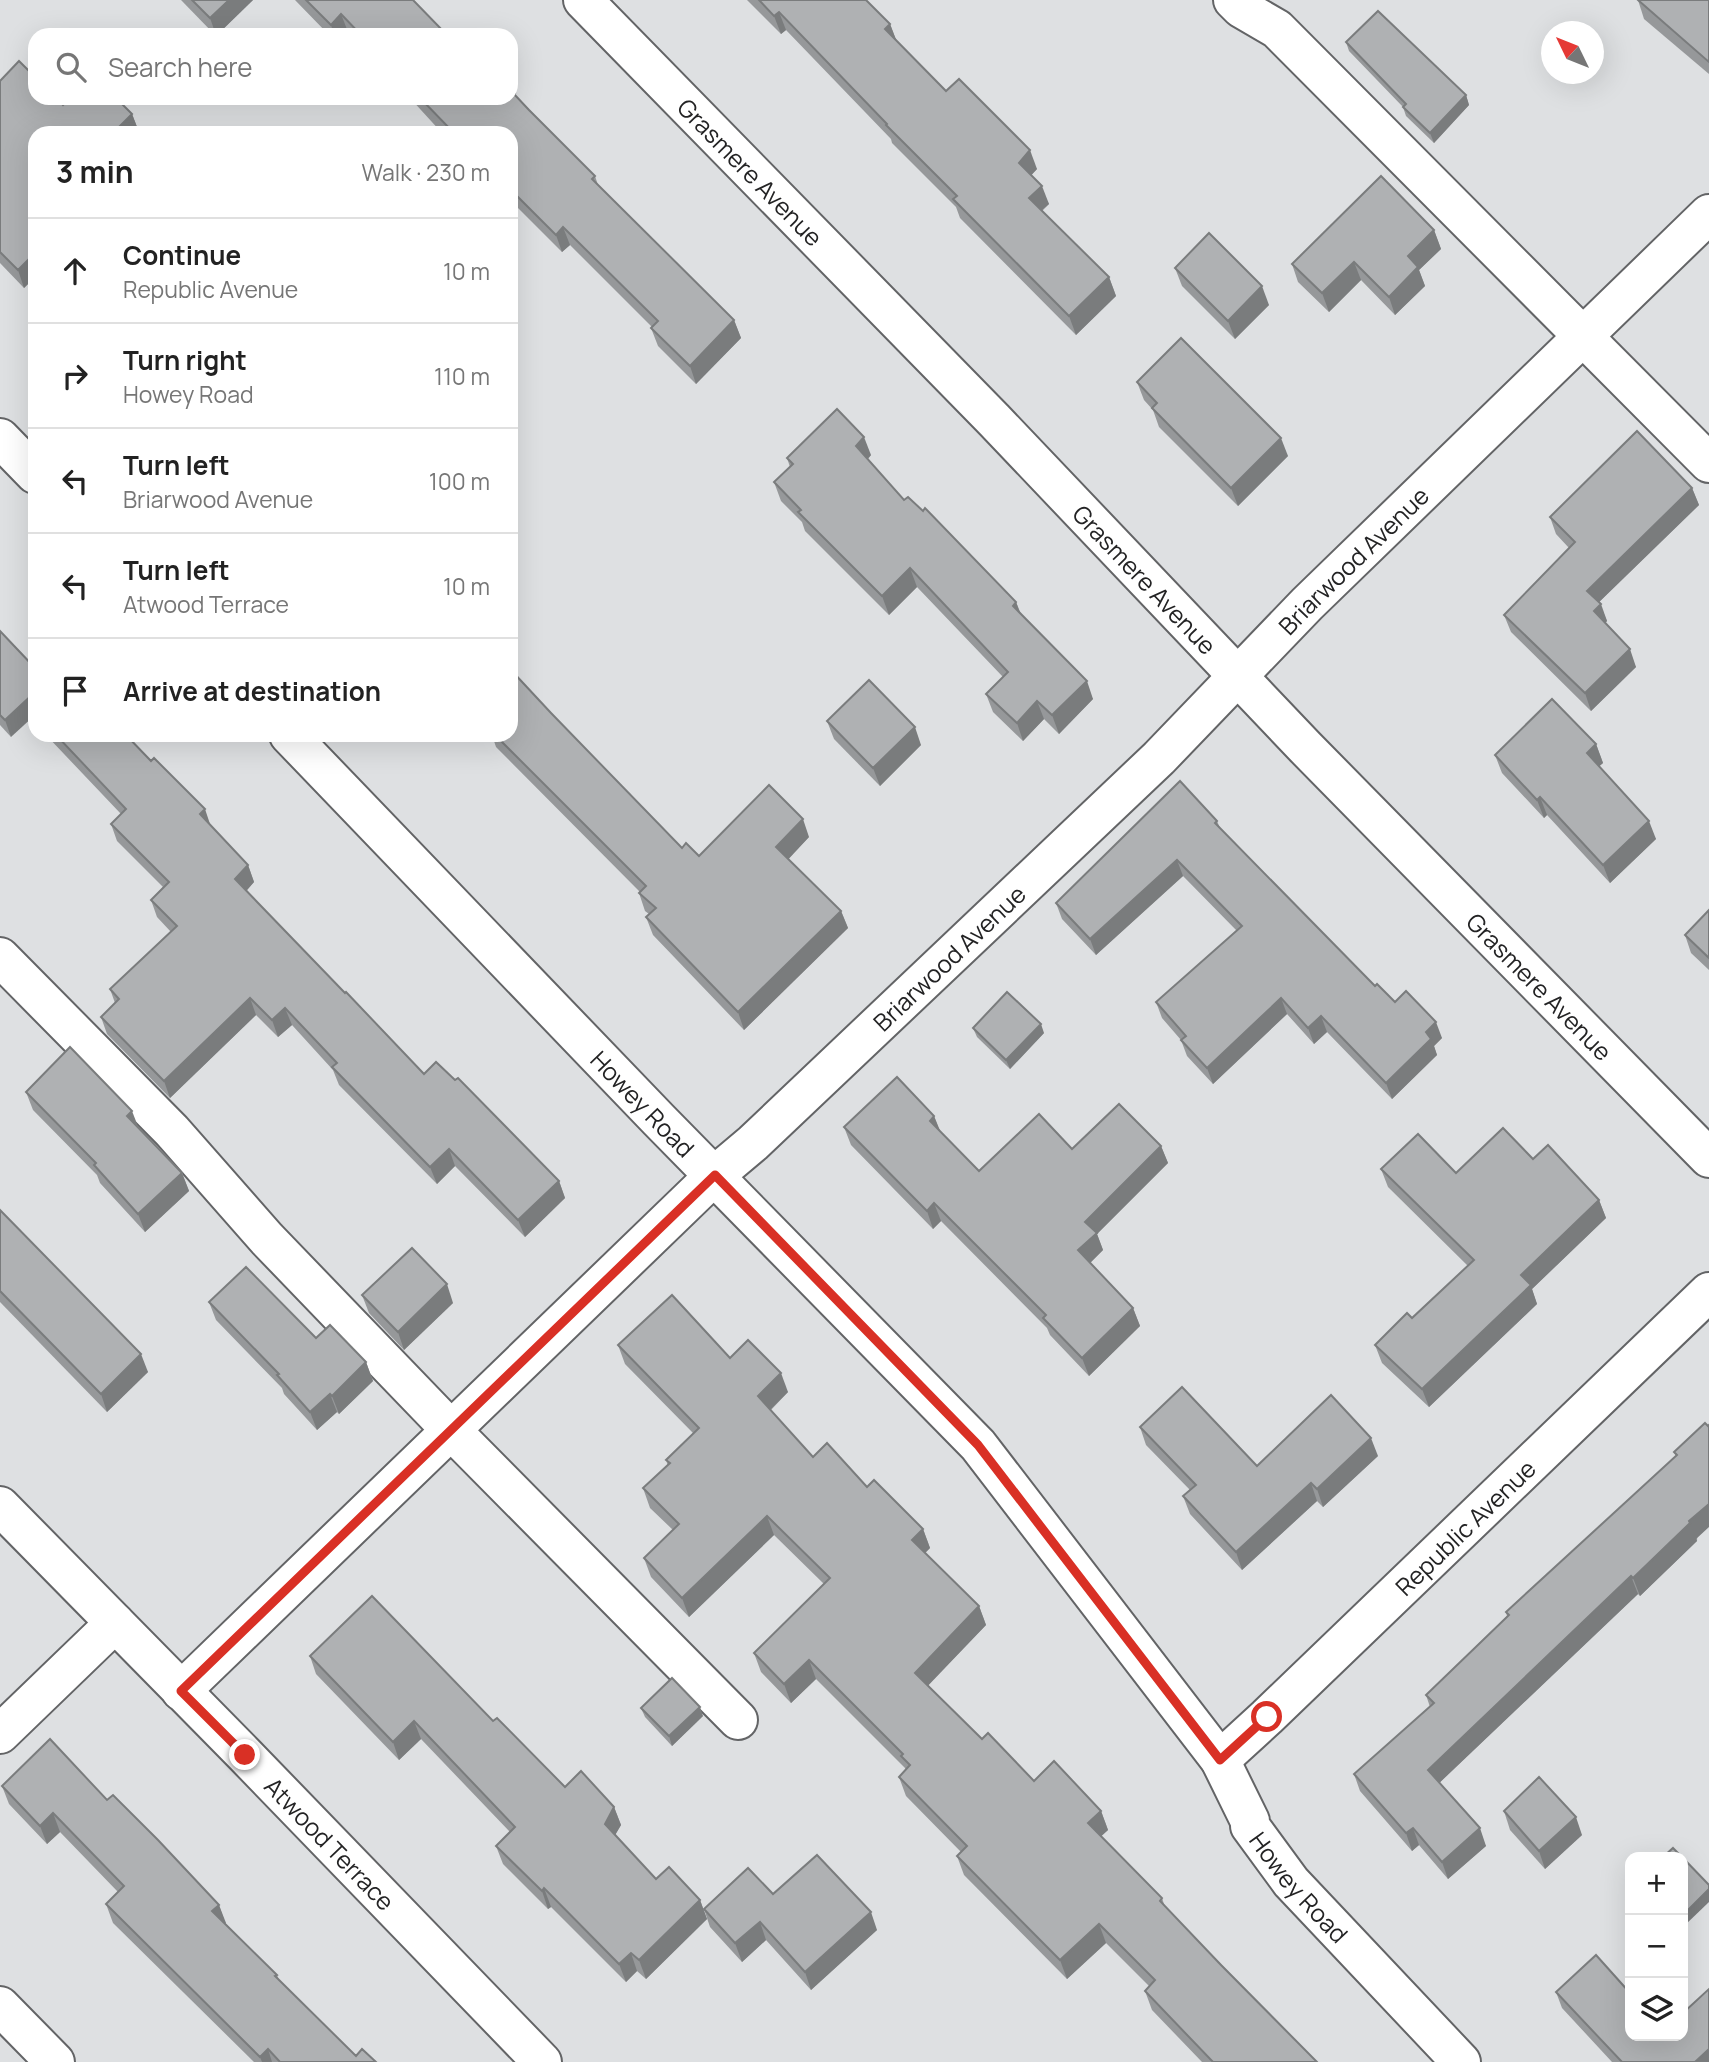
<!DOCTYPE html>
<html lang="en">
<head>
<meta charset="utf-8">
<style>
	:root { --surface:#fff; --page:#f2f2f2; --text:#222; --muted:#767676; --line:#e0e0e0 }
	body { margin:0; font-family:Manrope,sans-serif; background:var(--page); color:var(--text) }
	.controls { position:absolute; right:21px; bottom:21px; display:grid; overflow:hidden; border-radius:14px; box-shadow:0 7px 28px #0002 }
	.controls button { width:63px; height:63px; display:grid; place-items:center; padding:0; border:0; border-bottom:2px solid var(--line); background:var(--surface); color:var(--text); font:35px sans-serif }
	.compass { position:absolute; left:1541px; top:21px; width:63px; height:63px; border-radius:50%; background:var(--surface); box-shadow:0 7px 28px #0002; rotate:313deg }
	.stop { position:absolute; width:21px; height:21px; margin:-16px; border:5px solid #d93025; border-radius:50%; background:#fff }
	.stop.end { background:#d93025; border-color:#fff; box-shadow:0 2px 7px #0008 }
	.list { margin:0; padding:0; list-style:none }
	h2 { display:flex; justify-content:space-between; align-items:center; height:91px; margin:0; padding:0 28px; font-size:30px }
	h2 small { font-size:23px; font-weight:400; color:var(--muted) }
	.list li { display:grid; grid-template-columns:46px 1fr auto; gap:21px; align-items:center; box-sizing:border-box; height:105px; padding:0 28px; border-top:2px solid var(--line) }
	.list b { display:block; font-size:26px; white-space:nowrap }
	.list p { margin:0; font-size:23px; white-space:nowrap; color:var(--muted) }
	.list em { font-size:23px; font-style:normal; color:var(--muted) }
	.icon { flex:none; width:38px; height:38px; fill:none; stroke:currentColor; stroke-width:2; stroke-linecap:round; stroke-linejoin:round }
	.map { position:relative; flex:none; width:1709px; height:2062px; overflow:hidden }
	.search { position:absolute; background:var(--surface); box-shadow:0 7px 28px #0002; left:28px; top:28px; width:490px; height:77px; display:flex; align-items:center; gap:18px; box-sizing:border-box; padding:0 24px; border-radius:21px; color:var(--muted); font-size:26px }
	.panel { position:absolute; background:var(--surface); box-shadow:0 7px 28px #0002; left:28px; top:126px; width:490px; height:616px; border-radius:21px }
	.map>svg:first-child { display:block }
	.lines { fill:none; stroke-linecap:round; stroke-linejoin:round }
	.minor-casing { stroke:#636466; stroke-width:42 }
	.minor { stroke:#fff; stroke-width:38 }
	.wall { fill:#96989a }
	.shaded-wall { fill:#7a7c7d }
	.building { fill:#afb1b3; stroke:#7a7c7d; stroke-width:2 }
	.route { stroke:#d93025; stroke-width:9 }
	.labels { text-anchor:middle; dominant-baseline:central; stroke-width:5; stroke-linejoin:round; paint-order:stroke }
	.street-label { font-size:24px; fill:#232324; stroke:#ebedef }
</style>
</head>
<body>
<div class="map">
<svg width="1709" height="2062" viewBox="0 0 1709 2062">
	<rect width="100%" height="100%" fill="#dee0e2"/>
	<g class="lines">
		<defs>
			<g id="minor">
				<path id="s1" d="M583,0L994,420L1305,747L1709,1158"/>
				<path d="M1233,0L1241,8L1277,29L1709,463"/>
				<path d="M0,438L35,474"/>
				<path id="s2" d="M289,735L659,1120L978,1445L1220,1760L1250,1821V1826L1291,1882L1461,2062"/>
				<path d="M0,957L172,1131L267,1239L451,1430L738,1720"/>
				<path id="s3" d="M0,1506L245,1755L542,2062"/>
				<path id="s4" d="M181,1691L715,1175L753,1143L1159,758L1307,604L1709,214"/>
				<path d="M0,1734L115,1623"/>
				<path id="s5" d="M1220,1760L1267,1717L1709,1292"/>
				<path d="M0,2006L55,2062"/>
			</g>
		</defs>
		<use href="#minor" class="minor-casing"/>
		<use href="#minor" class="minor"/>
	</g>
	<g class="wall">
		<path d="M181,0H253L217,35H215Z"/>
		<path d="M295,0H413L447,35H351L348,32L345,35H329Z"/>
		<path d="M747,0H866L890,24L896,40L946,91L1037,169L1031,175L1049,204L1042,211L1109,277L1116,296L1076,335L960,218L956,207L892,143L891,139L786,30L781,34Z"/>
		<path d="M1638,0H1709V74L1644,19Z"/>
		<path d="M1346,42L1466,95L1469,105L1434,143L1406,116L1403,107L1349,51Z"/>
		<path d="M0,81L63,105L132,114L139,132L35,133V277L24,288L0,263Z"/>
		<path d="M517,97L595,176L598,185L734,320L741,338L696,384L658,346L651,328L652,327L570,245L562,252L511,201V133H442L410,98Z"/>
		<path d="M1434,230L1441,249L1419,270L1425,286L1395,315L1361,280L1329,312L1298,282L1292,264Z"/>
		<path d="M1175,268L1269,305L1235,339L1182,286Z"/>
		<path d="M1137,382L1288,456L1238,506L1159,427L1153,410L1144,400Z"/>
		<path d="M871,455L868,459L904,500L1016,602L1021,614L1093,699L1059,734L1044,719L1023,741L993,712L986,694L1003,677L917,587L889,615L805,531L802,522L781,501L774,482L790,467L787,458Z"/>
		<path d="M1692,488L1699,505L1599,602L1607,621L1605,623L1636,667L1591,711L1511,632L1504,615L1569,548L1556,534L1550,517Z"/>
		<path d="M0,631L11,737L0,725Z"/>
		<path d="M551,713L682,848L699,856L809,837L788,859L841,911L848,928L744,1030L653,935L646,917L649,914L645,911L639,893L640,892L496,747L493,738L490,735H511Z"/>
		<path d="M827,721L921,745L880,786L834,739Z"/>
		<path d="M46,735H126L248,865L254,882L246,891L424,1074L559,1181L565,1198L525,1237L455,1166L437,1184L339,1085L333,1070L292,1025L278,1037L256,1015L170,1098L107,1034L101,1017L115,1003L110,989L171,932L157,917L151,900L163,887L117,841L111,824L121,814Z"/>
		<path d="M1596,744L1603,763L1599,766L1656,839L1610,883L1547,815L1544,818L1502,773L1495,755Z"/>
		<path d="M1217,821L1220,828L1375,986L1442,1038L1434,1046L1437,1055L1392,1099L1327,1032L1314,1044L1287,1014L1213,1084L1187,1056L1181,1040L1162,1018L1156,1002L1237,931L1183,876L1096,955L1062,919L1056,903Z"/>
		<path d="M1709,910V970L1691,953L1685,935Z"/>
		<path d="M973,1028L1044,1033L1010,1069L977,1037Z"/>
		<path d="M26,1092L139,1128L182,1173L189,1191L145,1232L100,1183L97,1175L33,1110Z"/>
		<path d="M934,1116L940,1132L979,1171L1072,1149L1161,1146L1168,1163L1097,1234L1103,1250L1090,1263L1133,1308L1140,1326L1089,1376L1050,1335L1047,1328L941,1221L933,1229L851,1145L844,1127Z"/>
		<path d="M1533,1159L1599,1200L1606,1218L1532,1289L1537,1304L1429,1407L1382,1363L1375,1345L1412,1318L1468,1266L1388,1187L1381,1169L1456,1173Z"/>
		<path d="M0,1210L148,1372L107,1412L0,1302Z"/>
		<path d="M362,1295L453,1303L404,1350L369,1313Z"/>
		<path d="M209,1302L316,1338L366,1362L373,1381L339,1414L337,1412L317,1430L284,1394L282,1388L216,1320Z"/>
		<path d="M618,1345L730,1358L788,1392L771,1410L813,1457L867,1487L923,1529L930,1548L925,1553L979,1606L986,1625L928,1685L982,1739L1034,1781L1101,1811L1108,1830L1101,1836L1162,1898L1165,1907L1317,2062H1202L1152,2010L1145,1991L1149,1986L1106,1943L1067,1979L964,1875L957,1856L961,1852L906,1796L899,1777L906,1770L905,1768L816,1679L791,1703L761,1672L754,1653L824,1584L774,1535L689,1617L651,1577L644,1558L673,1530L650,1508L643,1488L668,1466L666,1460L693,1433L625,1364Z"/>
		<path d="M1705,1423L1697,1541L1640,1596L1638,1594L1439,1783L1486,1846L1448,1879L1419,1845L1412,1851L1360,1791L1354,1774L1430,1707L1426,1695L1507,1616L1506,1612L1676,1456L1674,1452Z"/>
		<path d="M1140,1427L1257,1466L1378,1456L1323,1507L1317,1501L1242,1570L1190,1514L1183,1496L1190,1490L1146,1445Z"/>
		<path d="M310,1656L493,1721L565,1787L614,1807L621,1825L615,1835L656,1879L700,1900L707,1919L646,1979L637,1971L626,1982L551,1907L548,1909L503,1864L496,1846L510,1832L421,1739L399,1760L316,1674Z"/>
		<path d="M641,1708L703,1716L672,1746L645,1717Z"/>
		<path d="M2,1786L107,1800L219,1905L225,1923L277,1975L279,1980L356,2056L376,2062H254L113,1923L106,1904L118,1892L60,1832L47,1844L9,1804Z"/>
		<path d="M1504,1811L1582,1835L1545,1869L1510,1830Z"/>
		<path d="M773,1894L877,1930L811,1990L766,1940L742,1962L710,1927L704,1909Z"/>
		<path d="M1556,1992L1630,2036H1683L1709,2062H1612L1562,2008Z"/>
	</g>
	<g class="shaded-wall">
		<path d="M229,0H253L217,35H216L210,18Z"/>
		<path d="M779,12L786,30L781,34L774,16Z"/>
		<path d="M341,14L348,32L345,35H334L331,25Z"/>
		<path d="M890,24L897,42L885,29Z"/>
		<path d="M1466,95L1469,105L1434,143L1430,133Z"/>
		<path d="M132,114L139,132L113,133Z"/>
		<path d="M1030,150L1037,169L1026,181L1019,163Z"/>
		<path d="M1042,186L1049,204L1035,216L1029,198Z"/>
		<path d="M563,227L570,245L562,252L556,235Z"/>
		<path d="M1434,230L1441,249L1419,270L1425,286L1395,315L1389,297L1408,256Z"/>
		<path d="M31,257L35,269V277L24,288L18,270Z"/>
		<path d="M1354,262L1361,280L1329,312L1322,293Z"/>
		<path d="M1109,277L1116,296L1076,335L1069,316Z"/>
		<path d="M1262,286L1269,305L1235,339L1228,321Z"/>
		<path d="M734,320L741,338L696,384L690,366Z"/>
		<path d="M864,437L871,455L863,464L856,446Z"/>
		<path d="M1281,438L1288,456L1238,506L1231,488Z"/>
		<path d="M1692,488L1699,505L1593,608L1587,591Z"/>
		<path d="M910,568L917,587L889,615L882,596Z"/>
		<path d="M1016,602L1023,621L1013,606Z"/>
		<path d="M1601,604L1607,621L1600,629L1594,611Z"/>
		<path d="M1630,649L1636,667L1591,711L1585,693Z"/>
		<path d="M1087,681L1093,699L1059,734L1052,715Z"/>
		<path d="M35,692V715L11,737L5,720Z"/>
		<path d="M1037,701L1044,719L1023,741L1017,723Z"/>
		<path d="M915,727L921,745L880,786L873,768Z"/>
		<path d="M1596,744L1603,763L1594,771L1587,753Z"/>
		<path d="M1540,797L1547,815L1544,818L1537,800Z"/>
		<path d="M205,809L211,827L200,814Z"/>
		<path d="M803,819L809,837L783,865L776,847Z"/>
		<path d="M1649,821L1656,839L1610,883L1603,865Z"/>
		<path d="M1177,860L1183,876L1096,955L1090,939Z"/>
		<path d="M248,865L254,882L241,897L235,879Z"/>
		<path d="M841,911L848,928L744,1030L738,1012Z"/>
		<path d="M250,998L256,1015L170,1098L164,1081Z"/>
		<path d="M1281,998L1287,1014L1213,1084L1207,1068Z"/>
		<path d="M285,1008L292,1025L278,1037L272,1020Z"/>
		<path d="M1321,1016L1327,1032L1314,1044L1308,1028Z"/>
		<path d="M1436,1022L1442,1038L1434,1046L1437,1055L1392,1099L1386,1083L1426,1032Z"/>
		<path d="M1041,1024L1044,1033L1010,1069L1006,1060Z"/>
		<path d="M132,1111L139,1129L127,1116Z"/>
		<path d="M934,1116L941,1133L930,1121Z"/>
		<path d="M1161,1146L1168,1163L1097,1234L1103,1250L1085,1268L1078,1250L1085,1222Z"/>
		<path d="M449,1149L455,1166L437,1184L430,1167Z"/>
		<path d="M182,1173L189,1191L145,1232L138,1214Z"/>
		<path d="M559,1181L565,1198L525,1237L518,1220Z"/>
		<path d="M1599,1200L1606,1218L1532,1289L1537,1304L1429,1407L1422,1389L1521,1275Z"/>
		<path d="M934,1203L941,1221L933,1229L927,1211Z"/>
		<path d="M447,1284L453,1303L404,1350L398,1332Z"/>
		<path d="M1133,1308L1140,1326L1089,1376L1082,1358Z"/>
		<path d="M141,1354L148,1372L107,1412L101,1394Z"/>
		<path d="M366,1362L373,1381L339,1414L332,1396Z"/>
		<path d="M781,1373L788,1392L765,1415L758,1396Z"/>
		<path d="M330,1394L337,1412L317,1430L310,1412Z"/>
		<path d="M1371,1438L1378,1456L1323,1507L1317,1489Z"/>
		<path d="M1311,1483L1317,1501L1242,1570L1236,1552Z"/>
		<path d="M1709,1504V1527L1696,1539L1697,1541L1640,1596L1633,1578L1689,1521Z"/>
		<path d="M767,1516L774,1535L689,1617L682,1598Z"/>
		<path d="M923,1529L930,1548L919,1559L912,1540Z"/>
		<path d="M1631,1576L1638,1594L1434,1788L1428,1770Z"/>
		<path d="M979,1606L986,1625L922,1692L915,1673Z"/>
		<path d="M809,1660L816,1679L791,1703L784,1684Z"/>
		<path d="M700,1707L703,1716L672,1746L669,1736Z"/>
		<path d="M414,1721L421,1739L399,1760L393,1742Z"/>
		<path d="M614,1807L621,1825L611,1842L605,1824Z"/>
		<path d="M1101,1811L1108,1830L1095,1842L1088,1823Z"/>
		<path d="M53,1813L60,1832L47,1844L40,1826Z"/>
		<path d="M1576,1817L1582,1835L1545,1869L1539,1851Z"/>
		<path d="M1413,1828L1419,1845L1412,1851L1406,1833Z"/>
		<path d="M1480,1828L1486,1846L1448,1879L1442,1862Z"/>
		<path d="M544,1888L551,1907L548,1909L542,1891Z"/>
		<path d="M1709,1889V1902L1683,1927V1915Z"/>
		<path d="M700,1900L707,1919L646,1979L639,1960Z"/>
		<path d="M219,1905L226,1923L219,1929L212,1911Z"/>
		<path d="M871,1912L877,1930L811,1990L805,1972Z"/>
		<path d="M760,1922L766,1940L742,1962L735,1943Z"/>
		<path d="M1099,1924L1106,1943L1067,1979L1060,1960Z"/>
		<path d="M631,1953L637,1971L626,1982L619,1964Z"/>
		<path d="M268,2049L272,2062H262L260,2057Z"/>
		<path d="M1709,2049V2062H1695Z"/>
	</g>
	<g class="building">
		<path d="M192,0H229L210,18Z"/>
		<path d="M306,0H413L447,35H361L341,14L331,25Z"/>
		<path d="M759,0H866L890,24L885,29L946,91L959,79L1030,150L1019,163L1042,186L1029,198L1109,277L1069,316L953,199L957,196L886,125L887,124L779,12L774,16Z"/>
		<path d="M1638,0H1709V62Z"/>
		<path d="M1378,11L1466,95L1430,133L1403,107L1406,104L1346,42Z"/>
		<path d="M19,61L35,77V98H56L63,105L70,98H116L132,114L113,133H35V261L31,257L18,270L0,252V81Z"/>
		<path d="M511,89L515,93L514,94L529,110L595,176L592,179L734,320L690,366L651,328L658,321L563,227L556,235L511,190V133H454L420,98H511Z"/>
		<path d="M1381,176L1434,230L1408,256L1418,267L1389,297L1354,262L1322,293L1292,264Z"/>
		<path d="M1209,233L1262,286L1228,321L1175,268Z"/>
		<path d="M1181,338L1281,438L1231,488L1152,408L1157,403L1137,382Z"/>
		<path d="M837,409L864,437L856,446L904,500L908,497L923,511L925,508L1016,602L1013,606L1087,681L1052,715L1037,701L1017,723L986,694L1008,672L910,568L882,596L798,512L801,510L774,482L793,464L787,458Z"/>
		<path d="M1637,431L1692,488L1587,591L1601,604L1594,611L1630,649L1585,693L1504,615L1575,542L1550,517Z"/>
		<path d="M0,631L35,668V692L5,720L0,715Z"/>
		<path d="M511,670L551,713L682,848L686,843L699,856L769,785L803,819L776,847L841,911L738,1012L646,917L656,908L639,893L646,886L495,735H511Z"/>
		<path d="M869,680L915,727L873,768L827,721Z"/>
		<path d="M1552,699L1596,744L1587,753L1649,821L1603,865L1540,797L1537,800L1495,755Z"/>
		<path d="M56,735H126L151,761L154,758L205,809L200,814L248,865L235,879L345,993L346,992L424,1074L436,1062L455,1080L458,1078L559,1181L518,1220L449,1149L430,1167L332,1067L337,1063L285,1008L272,1020L250,998L164,1081L101,1017L119,999L110,989L177,926L151,900L169,882L111,824L126,809Z"/>
		<path d="M1180,781L1217,821L1215,823L1375,986L1377,984L1395,1002L1406,991L1436,1022L1426,1032L1431,1039L1386,1083L1321,1016L1308,1028L1281,998L1207,1068L1181,1040L1186,1036L1156,1002L1242,926L1177,860L1090,939L1056,903Z"/>
		<path d="M1709,910V958L1685,935Z"/>
		<path d="M1007,992L1041,1024L1006,1060L973,1028Z"/>
		<path d="M70,1047L132,1111L127,1116L182,1173L138,1214L94,1165L96,1163L26,1092Z"/>
		<path d="M897,1077L934,1116L930,1121L979,1171L1039,1114L1072,1149L1119,1104L1161,1146L1085,1222L1097,1233L1078,1250L1133,1308L1082,1358L1043,1318L1046,1315L934,1203L927,1211L844,1127Z"/>
		<path d="M1503,1128L1533,1159L1548,1145L1599,1200L1521,1275L1531,1285L1422,1389L1375,1345L1407,1313L1412,1318L1474,1260L1381,1169L1418,1134L1456,1173Z"/>
		<path d="M0,1210L141,1354L101,1394L0,1291Z"/>
		<path d="M412,1248L447,1284L398,1332L362,1295Z"/>
		<path d="M246,1267L316,1338L330,1325L366,1362L332,1396L330,1394L310,1412L277,1375L279,1374L209,1302Z"/>
		<path d="M672,1295L730,1358L748,1340L781,1373L758,1396L813,1457L827,1443L867,1487L874,1480L923,1529L912,1540L979,1606L915,1673L982,1739L988,1733L1034,1781L1054,1761L1101,1811L1088,1823L1162,1898L1160,1901L1221,1965L1317,2062H1213L1145,1991L1155,1980L1099,1924L1060,1960L957,1856L967,1846L899,1777L910,1765L901,1756L903,1754L809,1660L784,1684L754,1653L830,1578L767,1516L682,1598L644,1558L679,1524L643,1488L670,1463L666,1460L699,1428L618,1345Z"/>
		<path d="M1182,1387L1257,1466L1331,1395L1371,1438L1317,1489L1311,1483L1236,1552L1183,1496L1196,1485L1140,1427Z"/>
		<path d="M1705,1423L1708,1426L1709,1425V1504L1689,1521L1690,1523L1633,1578L1631,1576L1428,1770L1480,1828L1442,1862L1413,1828L1406,1833L1354,1774L1434,1703L1426,1695L1509,1615L1506,1612L1677,1455L1674,1452Z"/>
		<path d="M372,1596L493,1721L497,1718L565,1787L581,1771L614,1807L605,1824L656,1879L669,1867L700,1900L639,1960L631,1953L619,1964L544,1888L542,1891L496,1846L515,1827L414,1721L393,1742L310,1656Z"/>
		<path d="M672,1678L700,1707L669,1736L641,1708Z"/>
		<path d="M50,1739L107,1800L113,1795L158,1840L219,1905L212,1911L277,1975L275,1976L356,2056L362,2049L376,2062H280L268,2049L260,2057L106,1904L124,1886L53,1813L40,1826L2,1786Z"/>
		<path d="M1539,1777L1576,1817L1539,1851L1504,1811Z"/>
		<path d="M1673,1848L1682,1857H1663Z"/>
		<path d="M817,1855L871,1912L805,1972L760,1922L735,1943L704,1909L748,1868L773,1894Z"/>
		<path d="M1683,1858L1709,1885V1889L1683,1915Z"/>
		<path d="M1596,1955L1630,1993V2036H1683V2013L1709,1989V2049L1695,2062H1622L1556,1992Z"/>
	</g>
	<g class="lines">
		<path class="route" d="M245,1755L181,1691L715,1175L978,1445L1220,1760L1267,1717"/>
	</g>
	<g class="labels">
		<g class="street-label">
			<text stroke="none"><textPath href="#s1" startOffset="240">Grasmere Avenue</textPath></text>
			<text stroke="none"><textPath href="#s4" startOffset="1629">Briarwood Avenue</textPath></text>
			<text stroke="none"><textPath href="#s1" startOffset="807">Grasmere Avenue</textPath></text>
			<text stroke="none"><textPath href="#s4" startOffset="1062">Briarwood Avenue</textPath></text>
			<text stroke="none"><textPath href="#s1" startOffset="1374">Grasmere Avenue</textPath></text>
			<text stroke="none"><textPath href="#s2" startOffset="511">Howey Road</textPath></text>
			<text stroke="none"><textPath href="#s5" startOffset="338">Republic Avenue</textPath></text>
			<text stroke="none"><textPath href="#s3" startOffset="472">Atwood Terrace</textPath></text>
			<text stroke="none"><textPath href="#s2" startOffset="1538">Howey Road</textPath></text>
		</g>
	</g>
</svg>
<div class="controls">
<button>+</button>
<button>−</button>
<button><svg class="icon" aria-label="layers" viewBox="0 0 24 24"><path d="M12 4l9 5-9 5-9-5zM3 14l9 5 9-5"/></svg></button>
</div>
<svg class="compass" viewBox="-18 -18 36 36"><path d="M0-13l5 13h-10z" fill="#e53935"/><path d="M0 13l5-13h-10z" fill="#767676"/></svg>
<div class="stop" style="left:1267px;top:1717px"></div>
<div class="stop end" style="left:245px;top:1755px"></div>
<div class="search"><svg class="icon" aria-label="search" viewBox="0 0 24 24"><circle cx="10" cy="10" r="6"/><path d="M15 15l6 6"/></svg>Search here</div>
<section class="panel">
<h2>3 min<small>Walk · 230 m</small></h2>
<ul class="list">
<li><svg class="icon" aria-label="ahead" viewBox="0 0 24 24"><path d="M12 20V5M6 11l6-6 6 6"/></svg><div><b>Continue</b><p>Republic Avenue</p></div><em>10 m</em></li>
<li><svg class="icon" aria-label="right" viewBox="0 0 24 24"><path d="M7 20v-9h11M14 6l5 5-5 5"/></svg><div><b>Turn right</b><p>Howey Road</p></div><em>110 m</em></li>
<li><svg class="icon" aria-label="left" viewBox="0 0 24 24"><path d="M17 20v-9H6M10 6l-5 5 5 5"/></svg><div><b>Turn left</b><p>Briarwood Avenue</p></div><em>100 m</em></li>
<li><svg class="icon" aria-label="left" viewBox="0 0 24 24"><path d="M17 20v-9H6M10 6l-5 5 5 5"/></svg><div><b>Turn left</b><p>Atwood Terrace</p></div><em>10 m</em></li>
<li><svg class="icon" aria-label="arrive" viewBox="0 0 24 24"><path d="M6 21V4h12l-3 4 3 4H6"/></svg><div><b>Arrive at destination</b></div></li>
</ul>
</section>
</div>
</body>
</html>
